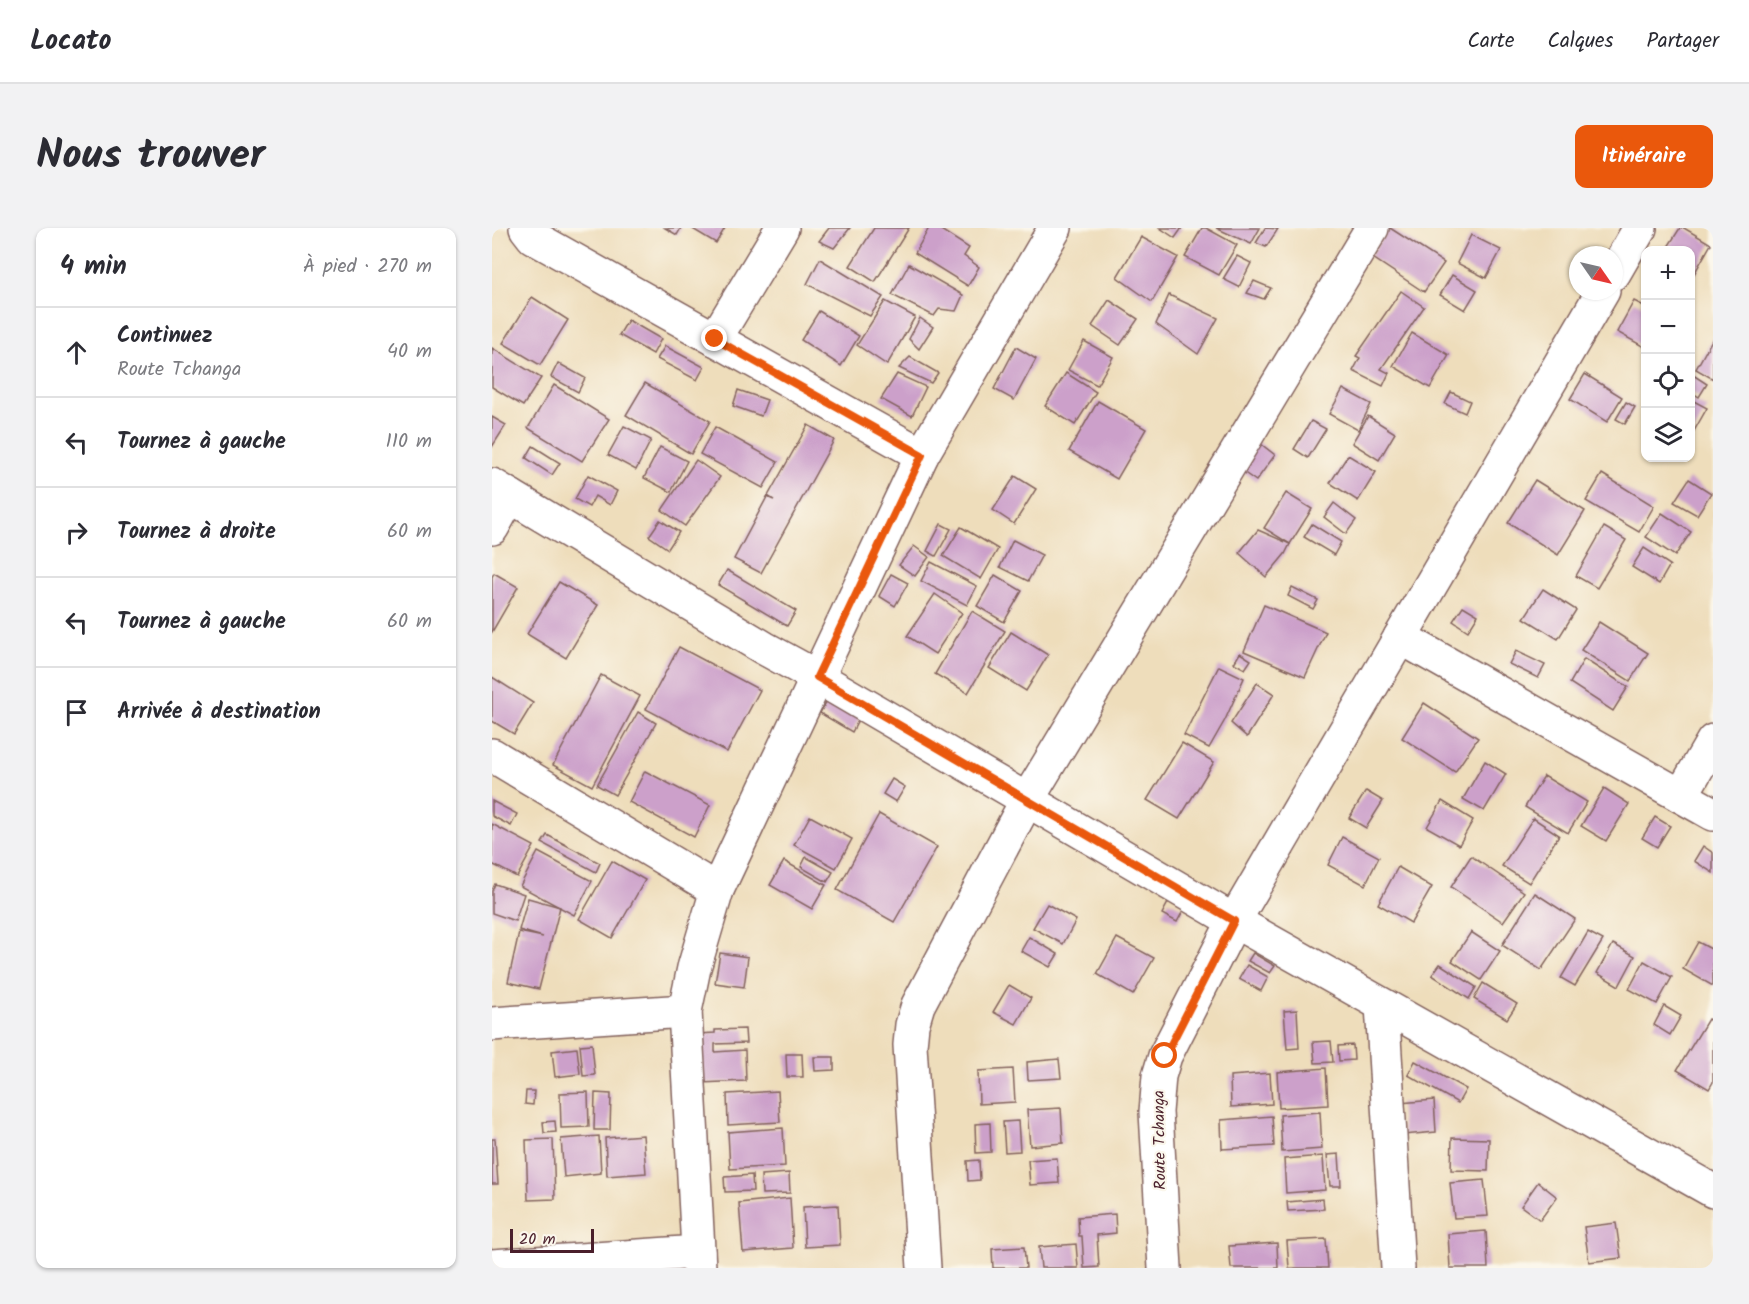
<!DOCTYPE html>
<html lang="fr">
<head>
<meta charset="utf-8">
<style>
	:root { --surface:#fff; --page:#f2f2f3; --text:#2b2b33; --muted:#7c7c81; --line:#e1e1e2; --accent:#ea580c }
	body { margin:0; font-family:Kalam,sans-serif; background:var(--page); color:var(--text) }
	.controls { position:absolute; right:18px; top:18px; display:grid; overflow:hidden; border-radius:12px; box-shadow:0 2px 4px #0004 }
	.controls button { width:54px; height:54px; display:grid; place-items:center; padding:0; border:0; border-bottom:2px solid var(--line); background:var(--surface); color:var(--text); font:30px sans-serif }
	.compass { position:absolute; left:1077px; top:18px; width:54px; height:54px; border-radius:50%; background:var(--surface); box-shadow:0 2px 4px #0004; rotate:124deg }
	.scale { position:absolute; left:18px; bottom:15px; width:84px; box-sizing:border-box; padding-left:6px; border:3px solid #4a1f2b; border-top:0; font-size:16px; line-height:21px; white-space:nowrap; color:#4a1f2b; -webkit-text-stroke:4px #fbf7ec; paint-order:stroke }
	.stop { position:absolute; width:18px; height:18px; margin:-14px; border:4px solid #ea580c; border-radius:50%; background:#fff }
	.stop.end { background:#ea580c; border-color:#fff; box-shadow:0 2px 6px #0008 }
	.list { margin:0; padding:0; list-style:none }
	h2 { display:flex; justify-content:space-between; align-items:center; height:78px; margin:0; padding:0 24px; font-size:26px }
	h2 small { font-size:20px; font-weight:400; color:var(--muted) }
	.list li { display:grid; grid-template-columns:39px 1fr auto; gap:18px; align-items:center; box-sizing:border-box; height:90px; padding:0 24px; border-top:2px solid var(--line) }
	.list b { display:block; font-size:22px; white-space:nowrap }
	.list p { margin:0; font-size:20px; white-space:nowrap; color:var(--muted) }
	.list em { font-size:20px; font-style:normal; color:var(--muted) }
	.icon { flex:none; width:33px; height:33px; fill:none; stroke:currentColor; stroke-width:2; stroke-linecap:round; stroke-linejoin:round }
	.map { position:relative; flex:none; width:1221px; height:1040px; overflow:hidden; border-radius:12px }
	header { display:flex; align-items:center; gap:36px; box-sizing:border-box; height:84px; padding:0 30px; background:var(--surface); border-bottom:2px solid var(--line) }
	header strong { font-size:28px }
	nav { display:flex; gap:33px; margin-inline-start:auto; font-size:21px }
	.intro { display:flex; align-items:center; justify-content:space-between; box-sizing:border-box; height:144px; padding:0 36px }
	h1 { margin:0; font-size:42px }
	.button { padding:15px 27px; border-radius:12px; background:var(--accent); color:#fff; font-size:21px; font-weight:700 }
	main { display:flex; gap:36px; padding:0 36px }
	aside { flex:1; background:var(--surface); border-radius:12px; box-shadow:0 2px 4px #0004 }
	.map>svg:first-child { display:block }
	.building { fill:#cca0ca }
	.lines { fill:none; stroke-linecap:round; stroke-linejoin:round }
	.minor-casing { stroke:#83625d; stroke-width:36 }
	.minor { stroke:#fff; stroke-width:33 }
	.route { stroke:#ea580c; stroke-width:8 }
	.labels { text-anchor:middle; dominant-baseline:central; stroke-width:4.5; stroke-linejoin:round; paint-order:stroke }
	.street-label { font-size:16px; fill:#4a1f2b; stroke:#fbf7ec }
</style>
</head>
<body>
<header>
<strong>Locato</strong>
<nav><a>Carte</a><a>Calques</a><a>Partager</a></nav>
</header>
<div class="intro"><h1>Nous trouver</h1><a class="button">Itinéraire</a></div>
<main>
<aside>
<h2>4 min<small>À pied · 270 m</small></h2>
<ul class="list">
<li><svg class="icon" aria-label="ahead" viewBox="0 0 24 24"><path d="M12 20V5M6 11l6-6 6 6"/></svg><div><b>Continuez</b><p>Route Tchanga</p></div><em>40 m</em></li>
<li><svg class="icon" aria-label="left" viewBox="0 0 24 24"><path d="M17 20v-9H6M10 6l-5 5 5 5"/></svg><div><b>Tournez à gauche</b></div><em>110 m</em></li>
<li><svg class="icon" aria-label="right" viewBox="0 0 24 24"><path d="M7 20v-9h11M14 6l5 5-5 5"/></svg><div><b>Tournez à droite</b></div><em>60 m</em></li>
<li><svg class="icon" aria-label="left" viewBox="0 0 24 24"><path d="M17 20v-9H6M10 6l-5 5 5 5"/></svg><div><b>Tournez à gauche</b></div><em>60 m</em></li>
<li><svg class="icon" aria-label="arrive" viewBox="0 0 24 24"><path d="M6 21V4h12l-3 4 3 4H6"/></svg><div><b>Arrivée à destination</b></div></li>
</ul>
</aside>
<div class="map">
<svg width="1221" height="1040" viewBox="0 0 1221 1040">
	<rect width="100%" height="100%" fill="#fbf7ec"/>
	<filter id="ink" filterUnits="userSpaceOnUse"><feTurbulence type="fractalNoise" baseFrequency=".0167" numOctaves="2"/><feDisplacementMap in="SourceGraphic" scale="12" xChannelSelector="R" yChannelSelector="G"/><feConvolveMatrix kernelMatrix="1 2 1 2 8 2 1 2 1" color-interpolation-filters="sRGB"/></filter>
	<filter id="wash" filterUnits="userSpaceOnUse"><feTurbulence type="fractalNoise" baseFrequency=".008" numOctaves="4" result="noise"/><feDisplacementMap in="SourceGraphic" scale="24" xChannelSelector="R" yChannelSelector="G"/><feGaussianBlur stdDeviation="1.35" result="paint"/><feColorMatrix in="noise" values="0 0 0 0 0 0 0 0 0 0 0 0 0 0 0 0 0 1.4 0 .05"/><feComposite in="paint" operator="in"/></filter>
	<g filter="url(#wash)">
		<rect width="100%" height="100%" fill="#edb"/>
		<g id="blocks">
			<g class="building">
				<path d="M173,0H189L185,7Z"/>
				<path d="M199,0H233L224,15Z"/>
				<path d="M337,0H358L342,20L327,13Z"/>
				<path d="M382,0H417L383,54L358,38Z"/>
				<path d="M437,0H446L477,20L472,28L487,39L476,58L423,25Z"/>
				<path d="M668,0H690L683,10Z"/>
				<path d="M710,0H714L745,17L727,47L693,29Z"/>
				<path d="M724,0H768L759,16Z"/>
				<path d="M773,0L786,1L774,19L764,15Z"/>
				<path d="M898,0L952,35L932,64L878,28Z"/>
				<path d="M1188,0H1192L1219,16L1202,46L1198,44V22H1174Z"/>
				<path d="M979,7L1009,22L994,50L965,35Z"/>
				<path d="M649,9L686,29L660,74L625,49Z"/>
				<path d="M745,28L759,35L747,59L731,51Z"/>
				<path d="M328,31L391,69L378,88L315,56Z"/>
				<path d="M417,36L471,67L464,83L447,81L442,88L400,67Z"/>
				<path d="M960,47L985,62L973,82L948,67Z"/>
				<path d="M762,53L779,60L772,71L755,65Z"/>
				<path d="M909,63L932,79L889,141L897,145L891,158L861,143L868,130L864,128Z"/>
				<path d="M677,67L726,90L706,126L664,96Z"/>
				<path d="M40,69L76,92L48,137L11,115Z"/>
				<path d="M617,72L646,91L628,117L600,98Z"/>
				<path d="M393,73L423,89L395,137L365,117Z"/>
				<path d="M1142,73L1154,79V120L1125,104Z"/>
				<path d="M327,83L367,108L349,138L309,112Z"/>
				<path d="M428,90L441,99L427,121L417,111Z"/>
				<path d="M136,92L169,111L161,126L127,107Z"/>
				<path d="M920,105L957,127L938,160L901,138Z"/>
				<path d="M1221,110V151L1204,141Z"/>
				<path d="M592,113L621,129L605,157L576,142Z"/>
				<path d="M173,118L212,139L205,152L165,131Z"/>
				<path d="M524,119L544,131L522,172L502,161Z"/>
				<path d="M0,120L49,150L31,178L0,159Z"/>
				<path d="M418,129L446,145L439,155L407,140Z"/>
				<path d="M66,135L93,150L86,164L59,149Z"/>
				<path d="M574,145L604,164L583,197L553,178Z"/>
				<path d="M1198,145L1215,156L1207,169L1198,163Z"/>
				<path d="M405,146L434,159L420,188L389,171Z"/>
				<path d="M1093,146L1130,169L1115,194L1078,171Z"/>
				<path d="M153,155L218,193L199,226L134,187Z"/>
				<path d="M62,157L117,191L90,233L36,200Z"/>
				<path d="M851,161L879,176L866,202L837,186Z"/>
				<path d="M246,162L275,172L269,188L241,178Z"/>
				<path d="M959,164L978,173L973,185L953,176Z"/>
				<path d="M1198,171L1215,180L1198,210Z"/>
				<path d="M606,173L654,201L625,251L577,223Z"/>
				<path d="M1134,174L1143,179L1133,196L1124,191Z"/>
				<path d="M876,188L903,205L887,232L860,215Z"/>
				<path d="M0,189L14,197L0,219Z"/>
				<path d="M819,193L834,201L816,230L802,221Z"/>
				<path d="M316,197L342,212L269,345L242,331L275,269L282,272L276,268Z"/>
				<path d="M132,198L159,212L144,242L116,227Z"/>
				<path d="M223,199L286,234L271,260L208,226Z"/>
				<path d="M760,209L783,227L764,253L740,236Z"/>
				<path d="M41,218L68,235L60,247L34,230Z"/>
				<path d="M168,219L195,233L179,264L152,250Z"/>
				<path d="M856,227L884,244L866,273L838,255Z"/>
				<path d="M204,232L228,249L193,298L170,282Z"/>
				<path d="M1110,246L1162,278L1147,304L1094,273Z"/>
				<path d="M96,247L125,263L118,277L103,268L97,279L83,271Z"/>
				<path d="M523,248L544,261L522,296L501,282Z"/>
				<path d="M1197,251L1219,265L1205,287L1182,274Z"/>
				<path d="M1043,252L1093,283L1066,327L1016,295Z"/>
				<path d="M794,265L820,281L798,316L772,300Z"/>
				<path d="M842,275L864,292L854,306L832,289Z"/>
				<path d="M1170,285L1199,304L1183,328L1154,309Z"/>
				<path d="M168,292L187,304L176,321L157,308Z"/>
				<path d="M449,296L459,301L444,328L435,323Z"/>
				<path d="M820,296L849,314L842,327L812,309Z"/>
				<path d="M469,299L506,321L489,351L451,328Z"/>
				<path d="M1112,299L1134,312L1105,360L1084,348Z"/>
				<path d="M766,302L798,316L793,326L774,349L747,325Z"/>
				<path d="M521,312L550,327L536,353L508,339Z"/>
				<path d="M422,318L437,329L423,348L407,337Z"/>
				<path d="M1152,320L1178,337L1167,356L1140,339Z"/>
				<path d="M439,334L485,358L475,377L429,353Z"/>
				<path d="M235,342L304,383L295,398L226,357Z"/>
				<path d="M2,345L26,359L0,404V349Z"/>
				<path d="M399,346L416,355L403,378L387,368Z"/>
				<path d="M503,347L530,363L512,394L485,378Z"/>
				<path d="M67,354L106,377L74,430L35,406Z"/>
				<path d="M800,359L826,372L821,381L796,368Z"/>
				<path d="M1051,361L1084,382L1066,411L1032,390Z"/>
				<path d="M443,366L470,385L443,426L415,408Z"/>
				<path d="M772,377L834,404L813,449L752,423Z"/>
				<path d="M971,378L986,387L976,403L961,393Z"/>
				<path d="M480,383L513,403L476,465L443,446Z"/>
				<path d="M1107,394L1156,425L1138,453L1089,422Z"/>
				<path d="M519,404L556,427L534,463L497,440Z"/>
				<path d="M187,419L268,462L235,524L154,481Z"/>
				<path d="M1024,423L1053,437L1046,450L1017,436Z"/>
				<path d="M748,425L759,432L753,441L742,435Z"/>
				<path d="M1092,431L1136,459L1121,483L1078,455Z"/>
				<path d="M727,438L752,450L733,492L717,520L692,507Z"/>
				<path d="M109,447L148,468L100,558L61,537Z"/>
				<path d="M0,449L41,475L22,506L0,493Z"/>
				<path d="M765,455L782,466L755,509L739,495Z"/>
				<path d="M336,471L368,489L360,504L328,485Z"/>
				<path d="M932,475L986,510L963,544L910,510Z"/>
				<path d="M146,484L164,495L123,567L105,557Z"/>
				<path d="M690,515L722,534L687,591L655,572Z"/>
				<path d="M993,533L1014,546L992,583L971,571Z"/>
				<path d="M153,543L218,577L202,609L137,574Z"/>
				<path d="M1052,548L1095,574L1076,605L1033,579Z"/>
				<path d="M400,551L413,559L404,574L391,566Z"/>
				<path d="M1112,560L1137,576L1114,613L1089,598Z"/>
				<path d="M874,563L891,573L874,600L857,590Z"/>
				<path d="M0,573L25,586L19,598L0,588Z"/>
				<path d="M950,573L981,592L967,617L935,599Z"/>
				<path d="M387,586L445,619L402,694L345,662Z"/>
				<path d="M318,588L360,611L344,640L302,617Z"/>
				<path d="M1163,589L1178,598L1165,619L1150,610Z"/>
				<path d="M1041,590L1067,607L1037,655L1010,638Z"/>
				<path d="M0,596L42,618L25,649L0,636Z"/>
				<path d="M55,607L108,635L104,644L50,615Z"/>
				<path d="M850,609L887,629L873,657L836,637Z"/>
				<path d="M1211,618L1221,625V645L1202,633Z"/>
				<path d="M46,624L100,653L82,687L28,658Z"/>
				<path d="M979,628L1032,664L1011,694L959,659Z"/>
				<path d="M314,629L341,644L335,654L309,639Z"/>
				<path d="M120,633L153,652L120,710L87,691Z"/>
				<path d="M292,633L334,657L320,681L278,657Z"/>
				<path d="M906,639L940,659L919,695L886,676Z"/>
				<path d="M3,656L32,666L23,693L0,685V663Z"/>
				<path d="M1043,665L1083,691L1049,742L1010,717Z"/>
				<path d="M36,670L68,679L47,761L16,754L27,704L51,709L27,702Z"/>
				<path d="M677,673L692,681L685,694L670,686Z"/>
				<path d="M555,676L584,692L571,716L541,700Z"/>
				<path d="M979,704L1008,723L989,752L960,733Z"/>
				<path d="M1096,704L1111,712L1083,758L1069,750Z"/>
				<path d="M537,709L566,726L558,739L529,723Z"/>
				<path d="M625,710L662,730L641,767L605,746Z"/>
				<path d="M1206,714L1221,722V758L1191,741Z"/>
				<path d="M1121,716L1143,728L1127,758L1105,745Z"/>
				<path d="M228,725L256,729L252,759L223,755Z"/>
				<path d="M761,725L783,738L778,745L756,733Z"/>
				<path d="M1152,733L1180,749L1165,776L1137,761Z"/>
				<path d="M948,736L984,759L977,771L940,747Z"/>
				<path d="M755,737L776,749L769,763L747,751Z"/>
				<path d="M991,755L1025,776L1015,791L982,771Z"/>
				<path d="M517,757L539,770L524,796L501,784Z"/>
				<path d="M1172,778L1189,788L1178,807L1162,797Z"/>
				<path d="M805,782L807,820L795,821L792,783Z"/>
				<path d="M1216,791L1221,794V854L1217,861L1185,842Z"/>
				<path d="M253,801L254,815L223,816V824L253,822L254,853L208,855L206,806L223,805V802Z"/>
				<path d="M839,813L841,834L823,835L821,814Z"/>
				<path d="M100,816L103,847L91,848L88,817Z"/>
				<path d="M861,817L862,832L847,833L846,818Z"/>
				<path d="M85,820L88,846L63,849L60,823Z"/>
				<path d="M294,826H310L311,849H295Z"/>
				<path d="M322,829H342V842L323,843Z"/>
				<path d="M567,831L569,850L536,852L535,834Z"/>
				<path d="M923,833L974,861L966,875L916,847Z"/>
				<path d="M834,840L836,877L787,880L785,844Z"/>
				<path d="M521,841L523,874L487,876L486,843Z"/>
				<path d="M778,845L780,876L739,879L738,848Z"/>
				<path d="M34,863H42L41,877L33,876Z"/>
				<path d="M286,863L288,894L236,897L235,866Z"/>
				<path d="M96,864L97,899L69,900L68,865Z"/>
				<path d="M103,865L119,866L118,902H102Z"/>
				<path d="M942,872L944,904L911,907L908,875Z"/>
				<path d="M569,880L571,915L538,918L535,882Z"/>
				<path d="M828,884L830,921L790,924L788,887Z"/>
				<path d="M780,888L782,918L730,921L729,892Z"/>
				<path d="M63,893L64,904L52,905L51,894Z"/>
				<path d="M526,893L528,923L513,924L511,894Z"/>
				<path d="M498,895L499,924L484,925L483,896Z"/>
				<path d="M291,900L293,938L238,941L236,904Z"/>
				<path d="M151,907L154,945L115,948L113,910Z"/>
				<path d="M107,908L109,945L72,949L69,911Z"/>
				<path d="M960,910L997,911L996,943L959,942Z"/>
				<path d="M0,911H3L6,956H0Z"/>
				<path d="M61,911L63,971L36,972L34,912Z"/>
				<path d="M847,926L849,958H838L835,927Z"/>
				<path d="M831,928L833,962L794,965L792,931Z"/>
				<path d="M565,930L567,955L538,957L536,932Z"/>
				<path d="M487,932L488,952L476,953L475,933Z"/>
				<path d="M297,945L298,965L270,966L269,947Z"/>
				<path d="M260,947L261,963L233,964L232,949Z"/>
				<path d="M992,952L996,988L962,990L958,955Z"/>
				<path d="M1046,954L1065,969L1048,992L1029,978Z"/>
				<path d="M298,970L301,1020L251,1024L247,975Z"/>
				<path d="M831,971L832,981L796,983L795,974Z"/>
				<path d="M346,977L348,1017L313,1019L311,979Z"/>
				<path d="M623,986L624,1005L605,1007L607,1039L592,1040L590,1008H587L586,989Z"/>
				<path d="M1124,995L1129,1030L1097,1034L1092,999Z"/>
				<path d="M994,1003L996,1040H958L956,1006Z"/>
				<path d="M834,1011L836,1040H797L795,1013Z"/>
				<path d="M785,1015L786,1040H739L737,1018Z"/>
				<path d="M584,1016L586,1040H549L547,1019Z"/>
				<path d="M532,1019L534,1040H501L500,1021Z"/>
			</g>
		</g>
	</g>
	<g filter="url(#ink)">
		<use href="#blocks" fill-opacity="0" stroke="#83625d" stroke-width="1.5"/>
		<g class="lines">
			<defs>
				<g id="minor">
					<path d="M34,0L41,9L430,227"/>
					<path d="M1122,45L1148,0"/>
					<path d="M223,111L290,0"/>
					<path d="M0,257L272,420L325,449L742,693L1221,963"/>
					<path d="M0,300L18,268"/>
					<path d="M908,409L1221,586"/>
					<path d="M0,527L225,662"/>
					<path d="M1189,568L1221,513"/>
					<path d="M890,777L906,1040"/>
					<path d="M0,796L193,783"/>
					<path d="M0,1038L206,1024"/>
					<path d="M207,1040L193,783L202,740L225,662L430,227L563,0"/>
					<path d="M432,1040L418,817L420,797L426,777L535,572L880,0"/>
					<path d="M673,1040L664,884L667,848L673,828L742,693L1111,63"/>
				</g>
			</defs>
			<use href="#minor" class="minor-casing"/>
			<use href="#minor" class="minor"/>
		</g>
	</g>
	<g class="lines" filter="url(#ink)">
		<path class="route" d="M223,111L430,227L325,449L742,693L673,828"/>
	</g>
	<g class="labels">
		<g class="street-label">
			<text transform="translate(668 912) rotate(-91)">Route Tchanga</text>
		</g>
	</g>
</svg>
<div class="controls">
<button>+</button>
<button>−</button>
<button><svg class="icon" aria-label="locate" viewBox="0 0 24 24"><circle cx="12" cy="12" r="6"/><path d="M12 2v4M12 18v4M2 12h4M18 12h4"/></svg></button>
<button><svg class="icon" aria-label="layers" viewBox="0 0 24 24"><path d="M12 4l9 5-9 5-9-5zM3 14l9 5 9-5"/></svg></button>
</div>
<svg class="compass" viewBox="-18 -18 36 36"><path d="M0-13l5 13h-10z" fill="#e53935"/><path d="M0 13l5-13h-10z" fill="#7c7c81"/></svg>
<div class="scale">20 m</div>
<div class="stop" style="left:673px;top:828px"></div>
<div class="stop end" style="left:223px;top:111px"></div>
</div>
</main>
</body>
</html>
